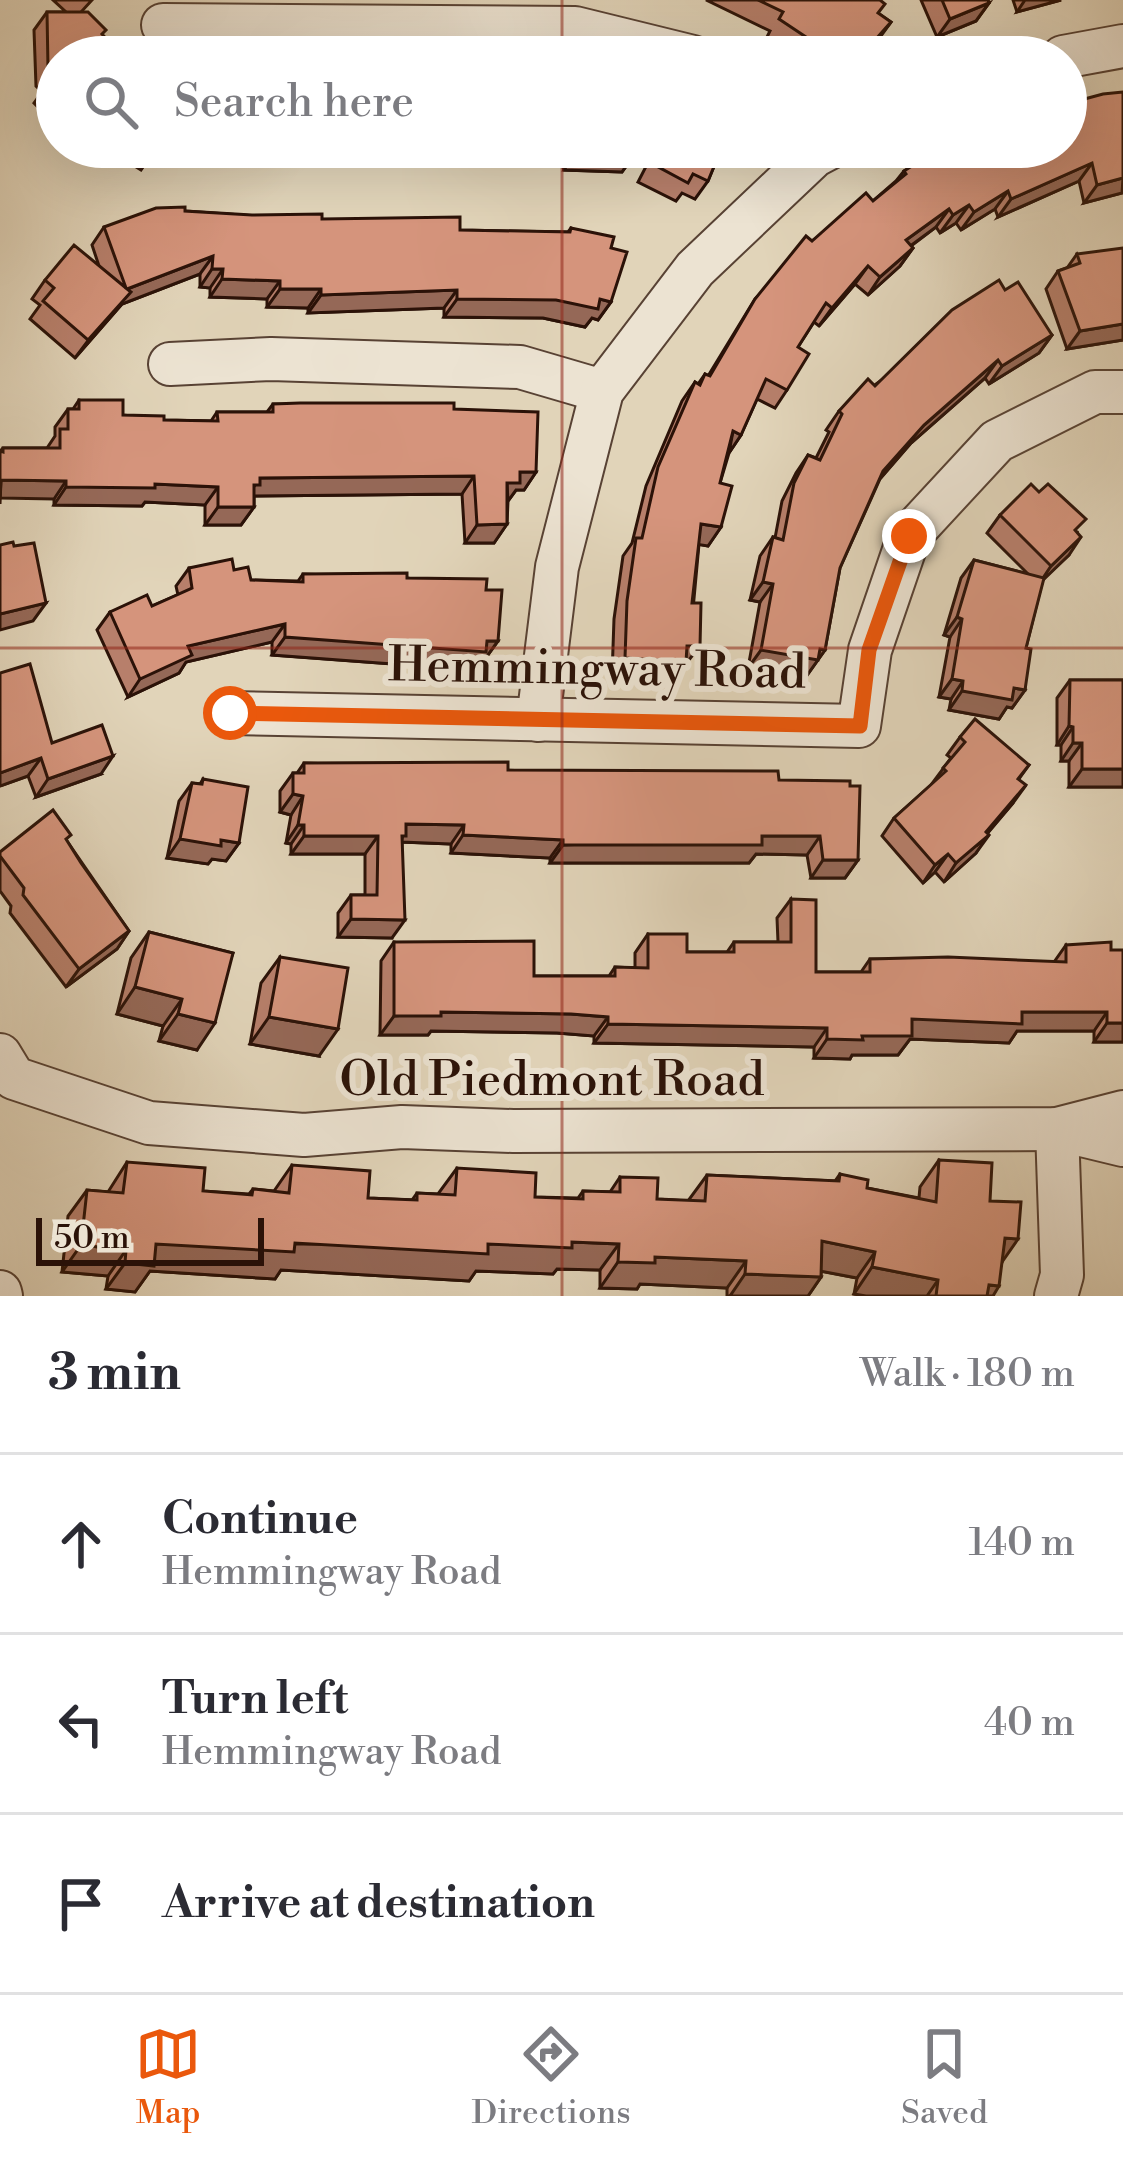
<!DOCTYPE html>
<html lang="en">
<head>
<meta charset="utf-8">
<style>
	:root { --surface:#fff; --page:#f2f2f3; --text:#2b2b33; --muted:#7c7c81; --line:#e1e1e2; --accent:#ea580c }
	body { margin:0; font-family:"Libre Bodoni",serif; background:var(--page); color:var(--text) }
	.scale { position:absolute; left:36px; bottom:30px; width:228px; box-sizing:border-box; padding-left:12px; border:6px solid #2b1208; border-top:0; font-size:33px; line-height:42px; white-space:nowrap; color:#2b1208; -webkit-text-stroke:9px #ece3d2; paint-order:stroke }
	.stop { position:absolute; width:36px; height:36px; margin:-27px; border:9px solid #ea580c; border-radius:50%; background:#fff }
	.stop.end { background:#ea580c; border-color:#fff; box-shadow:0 3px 12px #0008 }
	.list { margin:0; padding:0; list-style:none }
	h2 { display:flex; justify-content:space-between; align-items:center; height:156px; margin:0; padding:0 48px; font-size:51px }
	h2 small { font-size:39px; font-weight:400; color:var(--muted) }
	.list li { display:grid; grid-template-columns:78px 1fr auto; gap:36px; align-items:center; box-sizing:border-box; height:180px; padding:0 48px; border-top:3px solid var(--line) }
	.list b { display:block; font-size:45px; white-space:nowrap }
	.list p { margin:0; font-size:39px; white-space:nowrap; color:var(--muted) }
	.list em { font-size:39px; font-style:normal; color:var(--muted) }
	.icon { flex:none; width:66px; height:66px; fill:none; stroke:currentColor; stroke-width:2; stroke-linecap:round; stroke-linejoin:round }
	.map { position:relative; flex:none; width:1123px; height:1296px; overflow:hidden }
	.search { position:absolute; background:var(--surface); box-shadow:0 12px 48px #0002; left:36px; right:36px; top:36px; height:132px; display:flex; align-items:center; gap:30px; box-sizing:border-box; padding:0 42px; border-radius:66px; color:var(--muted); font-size:45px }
	.sheet { height:696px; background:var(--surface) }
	nav { display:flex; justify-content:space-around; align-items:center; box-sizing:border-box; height:168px; border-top:3px solid var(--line); background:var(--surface); font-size:33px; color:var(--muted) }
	nav a { display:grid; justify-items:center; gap:6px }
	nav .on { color:var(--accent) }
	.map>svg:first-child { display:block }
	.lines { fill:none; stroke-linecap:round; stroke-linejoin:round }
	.minor-casing { stroke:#584234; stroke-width:46 }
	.minor { stroke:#ece3d2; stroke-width:42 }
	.wall { fill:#b77f6b; stroke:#2b1208; stroke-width:3 }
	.shaded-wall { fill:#956857; stroke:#2b1208; stroke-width:3 }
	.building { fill:#d5947c; stroke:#2b1208; stroke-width:3 }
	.route { stroke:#ea580c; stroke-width:15 }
	.grid { fill:none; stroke:#8f2418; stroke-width:3; stroke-opacity:0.55 }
	.labels { text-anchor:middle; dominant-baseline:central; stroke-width:12; stroke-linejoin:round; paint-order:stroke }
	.street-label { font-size:48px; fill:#2b1208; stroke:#ece3d2 }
</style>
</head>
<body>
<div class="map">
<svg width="1123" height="1296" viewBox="0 0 1123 1296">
	<rect width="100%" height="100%" fill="#e1d4b9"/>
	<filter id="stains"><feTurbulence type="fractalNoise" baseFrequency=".00167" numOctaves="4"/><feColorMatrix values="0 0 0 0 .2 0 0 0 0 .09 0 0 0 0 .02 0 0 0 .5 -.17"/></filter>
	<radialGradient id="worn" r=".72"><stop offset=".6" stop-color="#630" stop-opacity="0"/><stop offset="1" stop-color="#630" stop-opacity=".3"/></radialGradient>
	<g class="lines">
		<defs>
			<g id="minor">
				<path d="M163,25L575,28L693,57"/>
				<path d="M1063,57L1123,46"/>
				<path d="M170,364L271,359L520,367L602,391"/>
				<path d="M229,713L859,726L870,650L909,536L997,441L1095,392H1123"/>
				<path d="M538,720L557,567L602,391L695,269L814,156L831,147"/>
				<path d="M0,1055L14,1078L149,1123L304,1135L402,1127L513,1131L1057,1129L1123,1112"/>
				<path d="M0,1292L1,1296"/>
				<path d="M1056,1296L1062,1275L1057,1129L1123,1145"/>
			</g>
		</defs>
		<use href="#minor" class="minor-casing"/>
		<use href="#minor" class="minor"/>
	</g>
	<g class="wall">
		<path d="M53,0H92L81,12L57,57V126L34,103L42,92L36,86L34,30L47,12H66Z"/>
		<path d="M706,0H880L878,13L891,22L863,57H796L767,37L770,31Z"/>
		<path d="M921,0H988L989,3L976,21L937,37Z"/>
		<path d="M1013,0H1061L1017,12Z"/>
		<path d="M1066,104L1122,193L1084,203L1079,181L998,217L995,209L961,230L956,223L940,233L936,227L911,246L913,248L900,266L868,295L855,284L819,326L814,322L798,347L787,390L775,408L757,399L741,435L729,453L720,483L721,527L708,546L699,544L688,664H685L673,680L612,676L614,619L623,556L632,543L646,486L682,401L695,382L698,384L705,374L708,376L755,299L812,241L873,201L896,181L904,171L946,151Z"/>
		<path d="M109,147H157L141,170L107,149Z"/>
		<path d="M193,147H312L305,156L192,161Z"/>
		<path d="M345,147H635V154L622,172L564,170L562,165L415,162V159L410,158L411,149Z"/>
		<path d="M656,147H722L708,181L695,199L682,193L676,201L638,182Z"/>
		<path d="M185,211L460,230L568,232L571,228L611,248V302L598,320L592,318L585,327L543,318L444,317V308L308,313V308L267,307V299L210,297V288L200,287V274L122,304L75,358L30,319L40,305L32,299L45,280L99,266L92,245L104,227Z"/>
		<path d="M1077,254L1123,340L1067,349L1046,289L1058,271L1067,268Z"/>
		<path d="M1005,290L1052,335L1039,353L989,384L985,378L911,443L880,479L840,568L825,650L805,678L748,668L760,602L750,600L760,556L773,537L775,538L782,501L796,473L808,455L816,458L829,432L826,430L839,411Z"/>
		<path d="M79,400L123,415L164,420L211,421L217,412H267L273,404L454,409L536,472L524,490H516L508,501L507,524L494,543H465L462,494L254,496V507L241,525H205V505L145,502L142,506L54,505V499L0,451L3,448H47L55,436V427L68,409H73Z"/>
		<path d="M1000,515L1077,532L1069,555L1043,579L1026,648L1025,690L1012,708L1007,707L999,719L949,710L951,699L939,697L950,637L944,635L961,578L974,560L1028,574L987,533Z"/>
		<path d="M189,568L234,570L251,580L298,581L303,574L407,578L486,590L498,641L485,659H481L473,670L272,655V642L186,662L179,673L128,697L97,630L110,612L152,606L178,595L176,586Z"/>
		<path d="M1070,680H1123V787H1069V761H1061V745H1057V698Z"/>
		<path d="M960,737L1029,765L1019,779L1013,803L987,834L976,853L944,882L935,872L923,883L882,836L894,818L931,785L951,758L947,755Z"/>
		<path d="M52,743L101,774L36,797L28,776L0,786Z"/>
		<path d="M304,763L779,780L858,860L845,878H811L807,855L756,854L749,863H550V858L451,853V844L402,842L392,938L338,937V913L351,895H365V854H291V844L286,843L291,815L280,812V791L293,773H297Z"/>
		<path d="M203,779L239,843L226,861L212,859L208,864L167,858L179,801L192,783L200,784Z"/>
		<path d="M67,841L129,931L117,949L66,987L10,913L11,906L0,891V852Z"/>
		<path d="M791,899L816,972H861L870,959L1054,962L1066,945L1123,1042H1094V1031H1017L1009,1043L910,1039L898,1055H852L850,1059L814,1058V1047L594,1043V1036L557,1033L431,1031L428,1035H380L381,961L394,942L534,976H609L615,967L635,968V953L648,934L687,952H727L734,942H778L777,918Z"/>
		<path d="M149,932L233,953L197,1050L159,1041L163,1026L117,1014L131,958Z"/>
		<path d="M280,957L319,1056L250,1044L261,983Z"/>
		<path d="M939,1160L990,1201L1002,1262L993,1296H866L854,1294L857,1278L821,1271V1277L808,1296H727V1288L640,1284L637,1289L600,1288V1270L557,1269L553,1274L476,1271L469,1281L281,1270L275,1279L150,1271L135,1292L106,1289L108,1276L62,1272L68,1216L87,1190L108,1192L127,1162L203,1191L249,1194L253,1189L274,1191L292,1165L368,1198L412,1200L417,1193L438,1194L457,1168L535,1197L578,1198L583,1191L610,1192L620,1177L657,1199L688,1201L707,1175L835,1181L840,1174L867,1188L919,1198L920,1187Z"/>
	</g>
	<g class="shaded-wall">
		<path d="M1025,0H1061L1017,12Z"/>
		<path d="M989,3L976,21L937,37L950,19Z"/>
		<path d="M891,22L878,40L863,57H860Z"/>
		<path d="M201,147H312L305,156L192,161Z"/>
		<path d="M345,147H412L411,149Z"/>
		<path d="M418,147H423L415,159L410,158Z"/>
		<path d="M426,147H575L562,165L415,162Z"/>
		<path d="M576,152L635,154L622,172L564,170Z"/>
		<path d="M1092,163L1079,181L998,217L1011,199Z"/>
		<path d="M1123,178L1122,193L1084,203L1097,185Z"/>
		<path d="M1008,191L995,209L961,230L974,212Z"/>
		<path d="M969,205L956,223L940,233L953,215Z"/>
		<path d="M949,209L936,227L894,258L906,240Z"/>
		<path d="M913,248L900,266L868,295L880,277Z"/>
		<path d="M213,256L200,274L122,304L75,358L127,289Z"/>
		<path d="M868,266L855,284L819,326L832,308Z"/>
		<path d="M212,269H223L210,288L200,287Z"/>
		<path d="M222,279L280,281L267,299L210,297Z"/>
		<path d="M280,289H321L308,308L267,307Z"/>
		<path d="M457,290L444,308L308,313L321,295Z"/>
		<path d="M457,299H600L611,302L598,320L592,318L585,327L543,318L444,317Z"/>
		<path d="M1123,324V340L1067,349L1080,331Z"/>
		<path d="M1052,335L1039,353L989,384L1002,366Z"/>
		<path d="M998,360L985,378L911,443L870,490L883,471L924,425Z"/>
		<path d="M733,431L741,435L729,453Z"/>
		<path d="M520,472H536L524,490H516L508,501L507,483Z"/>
		<path d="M474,476L462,494L253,496L242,503L260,478Z"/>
		<path d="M1,480L66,481L54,499L0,498Z"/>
		<path d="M155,484L218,487L205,505L145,502L142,506L54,505L66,487Z"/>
		<path d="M218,507H254L241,525H205Z"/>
		<path d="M507,524L494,543H465L477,525Z"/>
		<path d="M701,524L721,527L708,546L688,543Z"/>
		<path d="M1081,537L1069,555L1039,584L1051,566Z"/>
		<path d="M763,582L773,584L760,602L750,600Z"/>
		<path d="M46,603L33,621L0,630V614Z"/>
		<path d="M957,617L962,619L950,637L944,635Z"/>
		<path d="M285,624L272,642L186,662L179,673L128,697L140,679L188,646Z"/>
		<path d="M285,637L487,641H498L485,659H481L473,670L272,655Z"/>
		<path d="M687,646H700L673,680L612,676L625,658Z"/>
		<path d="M820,649L825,650L805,678L748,668L761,650Z"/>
		<path d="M952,679L963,681L951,699L939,697Z"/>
		<path d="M1014,688L1025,690L1012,708L1007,707L999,719L949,710L962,691Z"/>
		<path d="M1069,726L1073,727L1061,745H1057Z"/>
		<path d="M1073,743H1082L1069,761H1061Z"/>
		<path d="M113,756L101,774L36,797L48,779Z"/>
		<path d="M41,758L28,776L0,786V773Z"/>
		<path d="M1082,769H1123V787H1069Z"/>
		<path d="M1026,785L1013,803L976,846L989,835L976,853L944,882L956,863Z"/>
		<path d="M293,794L303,796L291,815L280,812Z"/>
		<path d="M406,824L464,825L451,844L401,842Z"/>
		<path d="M298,825H304L291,844L286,843Z"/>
		<path d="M463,835L563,840L550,858L451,853Z"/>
		<path d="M304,836H378L365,854H291Z"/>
		<path d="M762,836H820L807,855L756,854L749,863H550L563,845Z"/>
		<path d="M180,839L221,840L239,843L226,861L212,859L208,864L167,858Z"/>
		<path d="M948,854L935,872L923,883L935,865Z"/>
		<path d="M823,860H858L845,878H811Z"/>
		<path d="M351,919L405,920L392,938L338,937Z"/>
		<path d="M129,931L117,949L66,987L79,969Z"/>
		<path d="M135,987L182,999L163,1026L117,1014Z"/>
		<path d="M441,1012L571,1014L608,1017L594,1036L557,1033L431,1031L428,1035H380L394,1016Z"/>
		<path d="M1022,1012H1107L1094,1031H1017L1009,1043L910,1039L898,1055H852L850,1059L814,1058L827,1039L862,1036L912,1019Z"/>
		<path d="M178,1014L215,1023L197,1050L159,1041Z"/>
		<path d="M269,1017L338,1029L319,1056L250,1044Z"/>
		<path d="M1107,1023H1123V1042H1094Z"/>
		<path d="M608,1024L827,1028L814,1047L594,1043Z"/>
		<path d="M1005,1238L1018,1239L1000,1265Z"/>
		<path d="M822,1241L875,1252L857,1278L804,1268Z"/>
		<path d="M572,1242L619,1244L600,1270L557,1269L553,1274L476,1271L469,1281L281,1270L275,1279L150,1271L135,1292L106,1289L125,1263L156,1244H488Z"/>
		<path d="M81,1245L126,1250L108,1276L62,1272Z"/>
		<path d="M655,1257L746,1261L727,1288L640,1284L637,1289L600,1288L618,1262Z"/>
		<path d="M872,1267L938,1280L927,1296H866L854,1294Z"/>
		<path d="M745,1274L821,1277L808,1296H730Z"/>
		<path d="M989,1285L999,1286L993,1296H981Z"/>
	</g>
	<g class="building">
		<path d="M758,0H880L885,4L878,13L891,22L860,57H852L847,53L845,57H836L779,19L783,12Z"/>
		<path d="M942,0H988L989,3L950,19Z"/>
		<path d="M47,12H88L106,30L102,34L123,57H57V96L46,85L56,76L48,68Z"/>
		<path d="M1123,92V178L1097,185L1092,163L1011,199L1008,191L974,212L969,205L953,215L949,209L906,240L913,248L880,277L868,266L832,308L826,303L798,347L809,354L787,390L766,379L741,435L733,431L720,483L732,486L721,527L701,524L692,603H701L700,646H687L686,662L625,658L627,601L636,538H642L658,467L695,382L700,385L705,374L710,376L755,299L806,236L812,241L866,193L873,201L906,174L904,171L942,147L946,151L955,147H1066V104L1103,94Z"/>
		<path d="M575,147H635V154L576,152Z"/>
		<path d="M659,147H722L708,181L693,174L688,183L651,163Z"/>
		<path d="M185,207V211L252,215L322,214V219L460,217V230L570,232L571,228L614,237L611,248L627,252L611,302L600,299L598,309L556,300L457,299V290L321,295V289H280V281L222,279L223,269H212L213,256L127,289L131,292L88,340L43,301L54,288L45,280L74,245L126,288L104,227L156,208Z"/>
		<path d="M1123,248V324L1080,331L1058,271L1080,263L1077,254Z"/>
		<path d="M999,280L1005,290L1018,282L1052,335L1002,366L998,360L924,425L883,471L840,568L825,650L820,649L818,660L761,650L773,584L763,582L773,537L783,540L794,483L808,455L820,460L842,414L839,411L868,379L875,386L952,310Z"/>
		<path d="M79,400H123V415L164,416V420L218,421L217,412H273V404L300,403H454V409L538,412L536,472H520V483H507V524L477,525L474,476L260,478V485H254V507H218V487L155,484V488L66,487V481L1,480L0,504V451L3,452V448H60V429H68V409H79Z"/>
		<path d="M1031,484L1039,492L1048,484L1086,519L1075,530L1081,537L1051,566L1000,515Z"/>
		<path d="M13,542L14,546L34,543L46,603L0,614V545Z"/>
		<path d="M232,559L234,570L248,567L251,580L303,582V574L407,573V578L487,579L486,590H502L498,641H487L486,652L285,637V624L188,646L192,655L140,679L110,612L147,595L152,606L192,588L189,568Z"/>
		<path d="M974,560L1044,578L1026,648L1031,649L1025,690L1014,688L1012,700L962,691L963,681L952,679L962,619L957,617Z"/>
		<path d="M30,664L52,743L102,725L113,756L48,779L41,758L0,773V673Z"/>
		<path d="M1070,680H1123V769H1082V743H1073V727L1069,726Z"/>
		<path d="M975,719L1029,765L1018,779L1026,785L986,832L989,835L956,863L948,854L935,865L894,818L946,771L943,768L965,742L960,737Z"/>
		<path d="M508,762V770L778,771L779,780L850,781V786H860L858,860H823L820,836H762V845H563V840L463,835L464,825L406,824V836H402L405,920L351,919V895H377L378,836H304V825H298L303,796L293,794V773H304V763Z"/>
		<path d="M203,779L248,787L239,843L221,840V846L180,839L192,783L202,784Z"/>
		<path d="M53,810L71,835L66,839L81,863L129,931L79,969L23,895L24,888L0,856V852Z"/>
		<path d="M791,899L816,900V972H870V959L948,957L1066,962V945L1111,942V950H1123V1023H1107V1012H1022V1024L912,1019V1036H862L863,1040L827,1039V1028L608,1024V1017L571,1014L441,1012V1016H394V942L534,941V976H615V967L648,968V934H687V952H734V942H791Z"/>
		<path d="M149,932L233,953L215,1023L178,1014L182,999L135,987Z"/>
		<path d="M280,957L348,968L338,1029L269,1017Z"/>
		<path d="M939,1160L992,1163L990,1201L1021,1202L1018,1239L1005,1238L999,1286L989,1285L987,1296H936L938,1280L872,1267L875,1252L822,1241L821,1277L745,1274L746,1261L655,1257V1263L618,1262L619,1244L572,1242V1248L488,1244V1254L295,1243L294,1252L156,1244L154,1266L125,1263L126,1250L81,1245L87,1190L123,1193L127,1162L205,1168L203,1191L252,1195L253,1189L289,1193L292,1165L370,1171L368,1198L417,1200V1193L455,1195L457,1168L536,1173L535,1197L583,1199V1191L620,1192V1177L658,1178L657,1199L705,1201L707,1175L839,1181L840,1174L868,1180L867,1188L936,1202Z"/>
	</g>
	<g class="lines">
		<path class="route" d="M230,713L860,726L869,650L909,536"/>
	</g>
	<path class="grid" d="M562,0V57M562,147V1296M0,648H1123"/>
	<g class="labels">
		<g class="street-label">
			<text transform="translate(597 670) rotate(1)">Hemmingway Road</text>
			<text x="552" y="1081">Old Piedmont Road</text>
		</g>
	</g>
	<rect width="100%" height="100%" filter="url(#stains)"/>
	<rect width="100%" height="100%" fill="url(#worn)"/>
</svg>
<div class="scale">50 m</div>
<div class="stop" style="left:230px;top:713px"></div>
<div class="stop end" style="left:909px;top:536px"></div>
<div class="search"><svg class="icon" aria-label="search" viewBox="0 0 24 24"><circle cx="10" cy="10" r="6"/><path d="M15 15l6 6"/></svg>Search here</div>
</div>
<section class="sheet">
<h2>3 min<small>Walk · 180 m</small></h2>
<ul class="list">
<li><svg class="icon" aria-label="ahead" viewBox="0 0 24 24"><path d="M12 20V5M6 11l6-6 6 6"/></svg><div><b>Continue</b><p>Hemmingway Road</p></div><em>140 m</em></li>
<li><svg class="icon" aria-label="left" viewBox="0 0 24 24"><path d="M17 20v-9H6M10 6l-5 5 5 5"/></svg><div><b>Turn left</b><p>Hemmingway Road</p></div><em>40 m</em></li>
<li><svg class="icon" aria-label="arrive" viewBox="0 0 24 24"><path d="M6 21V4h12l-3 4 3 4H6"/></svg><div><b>Arrive at destination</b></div></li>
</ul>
</section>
<nav>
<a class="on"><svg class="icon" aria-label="map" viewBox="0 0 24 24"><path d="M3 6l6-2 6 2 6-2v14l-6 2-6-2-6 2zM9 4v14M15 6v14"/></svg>Map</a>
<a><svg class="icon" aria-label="directions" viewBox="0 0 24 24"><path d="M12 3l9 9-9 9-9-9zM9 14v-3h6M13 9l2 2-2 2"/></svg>Directions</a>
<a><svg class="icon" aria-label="saved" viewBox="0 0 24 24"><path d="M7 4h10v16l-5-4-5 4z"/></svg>Saved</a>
</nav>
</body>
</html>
